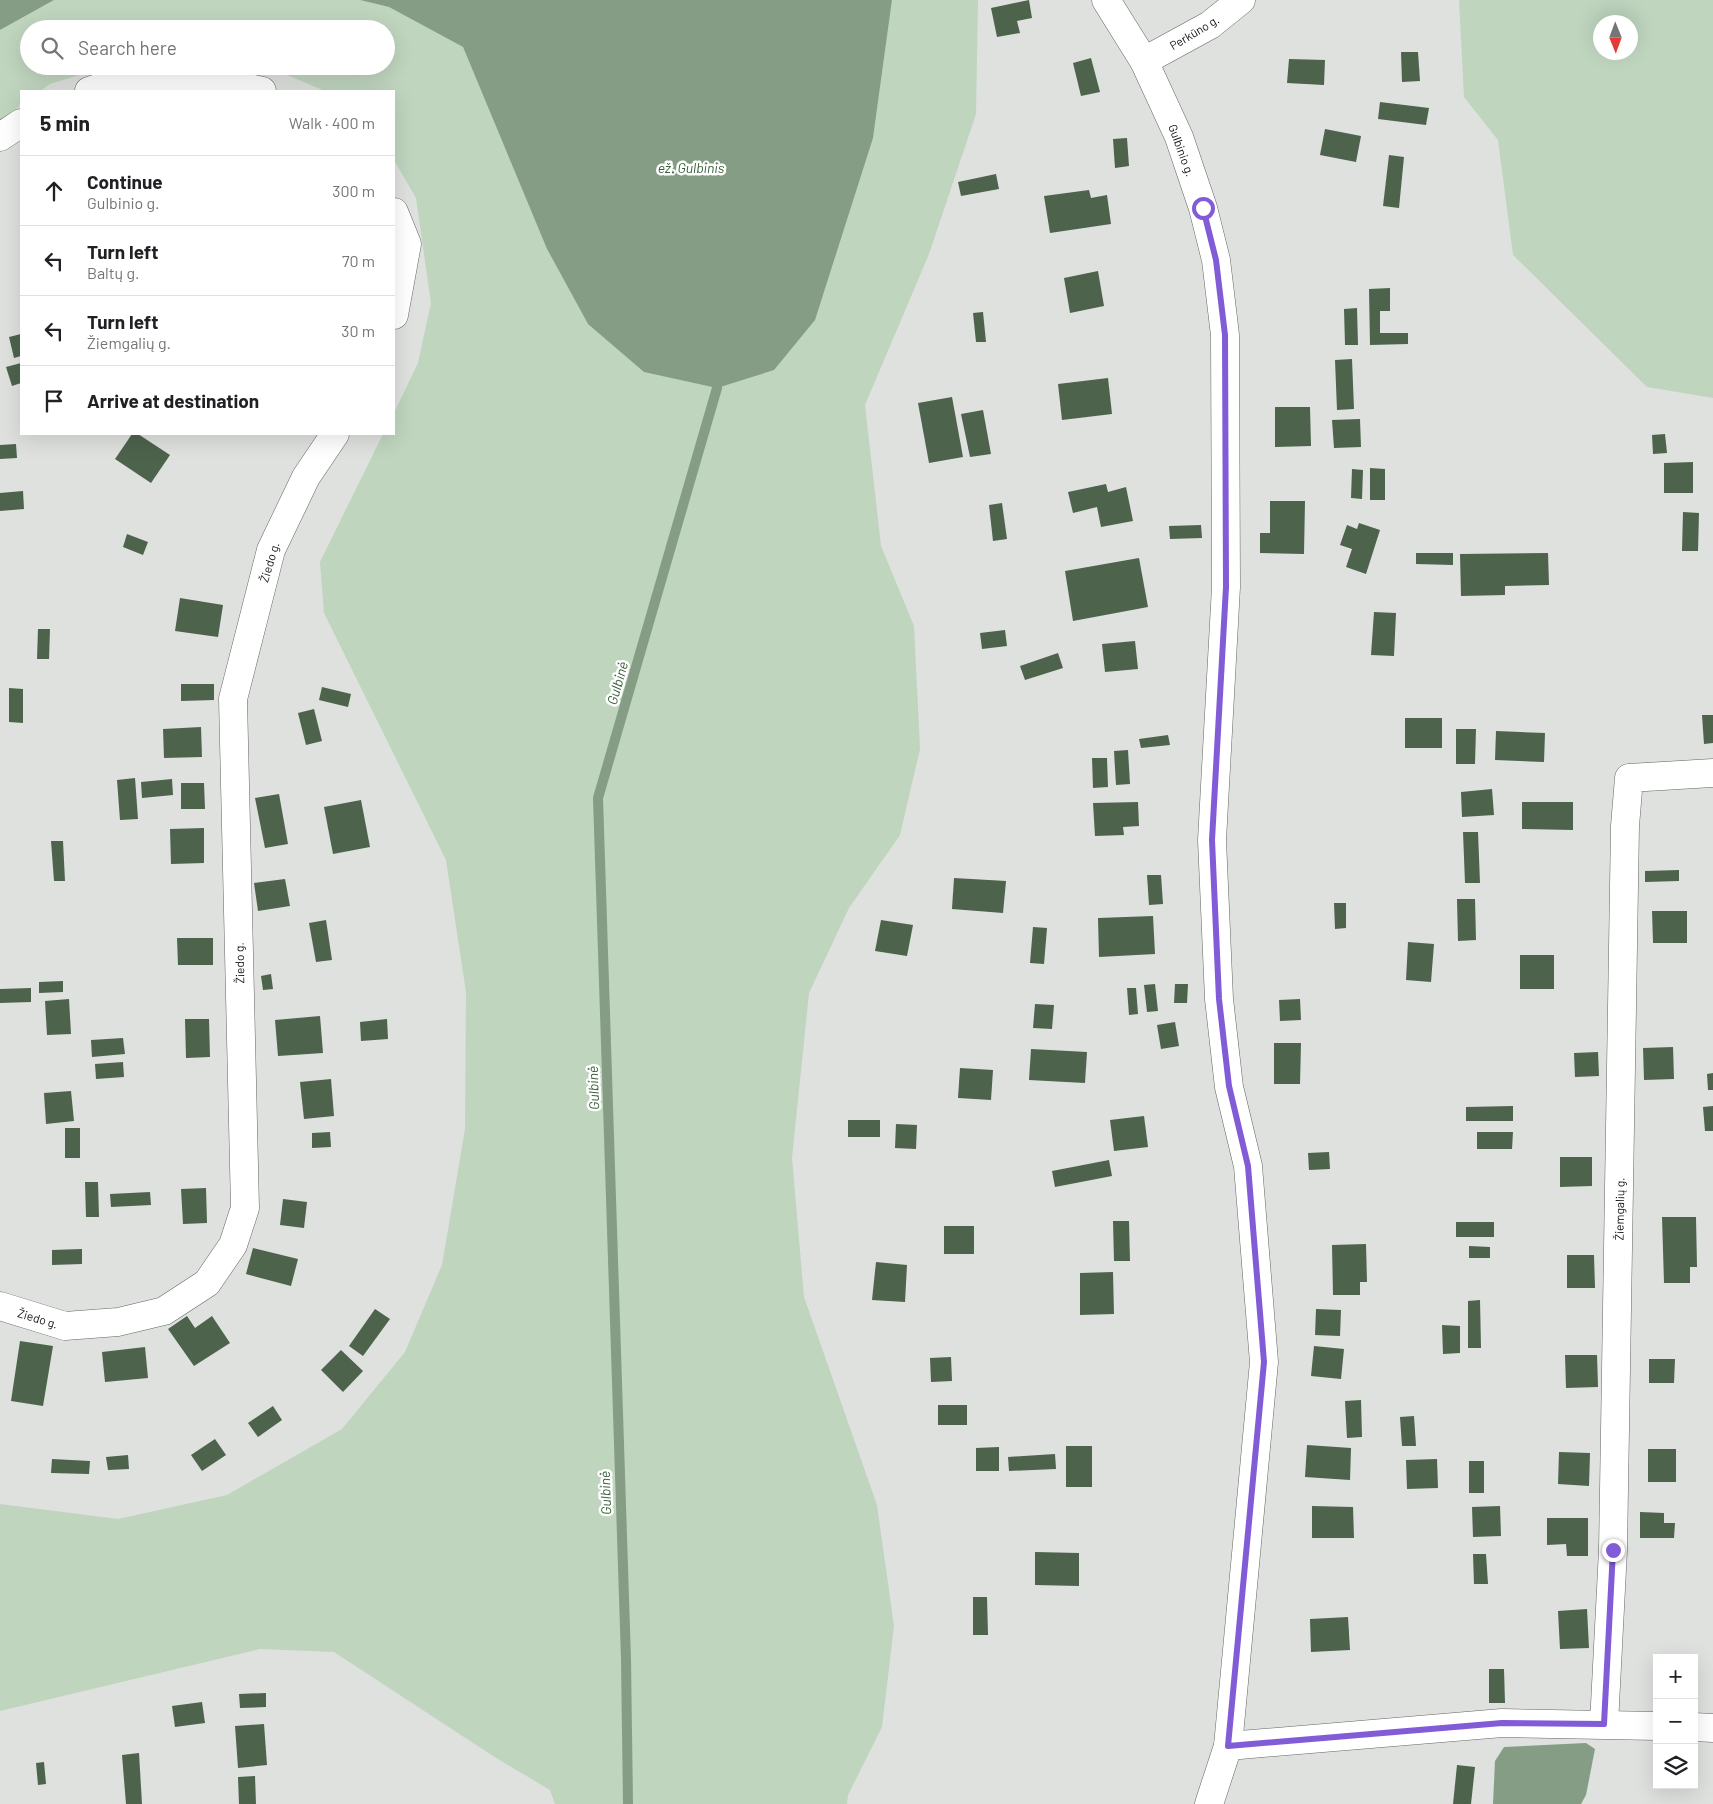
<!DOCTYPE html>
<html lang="en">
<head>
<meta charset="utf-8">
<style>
	:root { --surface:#fff; --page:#f6f6f6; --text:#202124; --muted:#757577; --line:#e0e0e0 }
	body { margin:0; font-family:Barlow,sans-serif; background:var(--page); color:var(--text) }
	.controls { position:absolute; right:15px; bottom:15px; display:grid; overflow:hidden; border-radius:0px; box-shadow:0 5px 20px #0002 }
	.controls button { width:45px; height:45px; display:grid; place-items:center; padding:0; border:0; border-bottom:1px solid var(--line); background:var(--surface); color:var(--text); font:25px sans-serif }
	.compass { position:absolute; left:1593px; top:15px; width:45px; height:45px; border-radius:50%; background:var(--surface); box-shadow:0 5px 20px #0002; rotate:179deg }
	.stop { position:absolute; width:15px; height:15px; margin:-11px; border:4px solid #825cd6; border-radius:50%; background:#fff }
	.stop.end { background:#825cd6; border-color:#fff; box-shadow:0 1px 5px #0008 }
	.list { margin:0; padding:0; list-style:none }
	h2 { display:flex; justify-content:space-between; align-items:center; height:65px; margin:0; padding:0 20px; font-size:21px }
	h2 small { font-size:16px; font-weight:400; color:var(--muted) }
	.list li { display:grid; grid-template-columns:32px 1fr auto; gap:15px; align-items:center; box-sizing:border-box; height:70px; padding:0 20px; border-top:1px solid var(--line) }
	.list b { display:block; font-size:19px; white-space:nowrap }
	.list p { margin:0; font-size:16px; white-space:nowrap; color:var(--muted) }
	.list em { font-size:16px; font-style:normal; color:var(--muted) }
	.icon { flex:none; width:28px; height:28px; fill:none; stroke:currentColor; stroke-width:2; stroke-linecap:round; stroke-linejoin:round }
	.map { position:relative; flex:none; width:1713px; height:1804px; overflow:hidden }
	.search { position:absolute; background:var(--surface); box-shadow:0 5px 20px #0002; left:20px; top:20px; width:375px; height:55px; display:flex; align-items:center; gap:12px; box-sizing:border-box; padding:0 18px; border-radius:28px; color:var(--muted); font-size:19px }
	.panel { position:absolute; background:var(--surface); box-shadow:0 5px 20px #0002; left:20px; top:90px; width:375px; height:345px; border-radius:0px }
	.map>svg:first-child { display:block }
	.green { fill:#bfd5be; fill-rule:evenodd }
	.water { fill:#859d85 }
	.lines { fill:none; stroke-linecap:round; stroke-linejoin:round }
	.stream { stroke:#859d85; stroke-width:10 }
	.building { fill:#4d634c }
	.minor-casing { stroke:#646664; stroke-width:29 }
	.minor { stroke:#fff; stroke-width:28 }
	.route { stroke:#825cd6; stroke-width:6 }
	.labels { text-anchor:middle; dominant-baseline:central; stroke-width:5; stroke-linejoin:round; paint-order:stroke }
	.street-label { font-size:12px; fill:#151514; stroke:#fff }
	.water-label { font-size:14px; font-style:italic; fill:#3a603a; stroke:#fff }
</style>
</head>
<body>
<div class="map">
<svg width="1713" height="1804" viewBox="0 0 1713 1804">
	<rect width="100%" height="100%" fill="#dee1de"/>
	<g class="green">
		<path d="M54,0H360L389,7L463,47L547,249L588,324L873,138L892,0H978L976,114L929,254L865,405L881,546L914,626L920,749L900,835L849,908L809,993L792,1158L804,1297L877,1505L894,1626L882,1727L848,1795L847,1804H555L550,1790L493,1756L334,1652L260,1649L0,1711V1504L118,1519L227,1495L342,1429L405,1352L442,1265L465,1129L466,992L446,860L324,613L320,562L383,434H394V413L418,363L431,303L416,198L394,160V91H325L266,66H386V29H29V66H108L50,84L40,91H21V105L0,120V30Z"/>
		<path d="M1459,0H1713V398L1647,387L1513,255L1498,140L1464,97ZM1630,22V52H1600V22Z"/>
	</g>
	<g class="water">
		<path d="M0,0H54L0,30Z"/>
		<path d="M360,0H892L873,138L815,320L774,370L717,388L644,372L588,324L547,249L463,47L389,7Z"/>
		<path d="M1586,1743L1595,1749L1586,1795L1581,1804H1493L1495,1761L1504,1747Z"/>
	</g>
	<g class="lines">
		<path class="stream" d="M628,1804L626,1659L598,798L717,388"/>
	</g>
	<g class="building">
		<path d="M1029,0L1032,18L1017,21L1020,33L997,37L991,8Z"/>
		<path d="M1401,52H1418L1420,81L1402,82Z"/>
		<path d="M1091,58L1100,92L1081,96L1073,63Z"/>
		<path d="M1289,59L1325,60L1324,85L1287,83Z"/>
		<path d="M1380,102L1429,108L1426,125L1378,119Z"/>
		<path d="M1325,129L1361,136L1356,162L1320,155Z"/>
		<path d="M1127,138L1129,166L1115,168L1113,139Z"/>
		<path d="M1389,155L1404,157L1399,208L1383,206Z"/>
		<path d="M996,174L999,189L961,196L958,182Z"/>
		<path d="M1089,190L1091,198L1107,195L1111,224L1050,233L1044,196Z"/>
		<path d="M1098,271L1104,306L1070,313L1064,278Z"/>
		<path d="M1390,288V311H1380V333H1408V344L1370,345L1369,289Z"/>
		<path d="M1357,308L1358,345H1345L1344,309Z"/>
		<path d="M983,312L986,342H976L973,313Z"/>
		<path d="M21,334V356L14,358L9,337Z"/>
		<path d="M1352,359L1354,409L1337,410L1335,360Z"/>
		<path d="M21,363V383L12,386L6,367Z"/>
		<path d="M1108,378L1112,414L1062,420L1058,384Z"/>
		<path d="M952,397L963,457L929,463L918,403Z"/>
		<path d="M1275,407H1310L1311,446L1275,447Z"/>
		<path d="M983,410L991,454L970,457L961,414Z"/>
		<path d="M1360,419L1361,447L1334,448L1332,420Z"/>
		<path d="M132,434H138L170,455L151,483L115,459Z"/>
		<path d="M1665,434L1667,453L1653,454L1652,435Z"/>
		<path d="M16,444L17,458L0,459V445Z"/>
		<path d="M1693,462V493H1664V463Z"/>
		<path d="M1370,468L1385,469V500H1370Z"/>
		<path d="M1352,469L1363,470L1362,499L1351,498Z"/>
		<path d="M1106,484L1108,492L1126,487L1133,521L1101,527L1097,507L1073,513L1068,492Z"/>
		<path d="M23,491L24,509L0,511V493Z"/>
		<path d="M1270,501H1305L1304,554L1260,553V533H1270Z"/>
		<path d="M1002,503L1007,539L993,541L989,505Z"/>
		<path d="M1683,512L1699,513L1698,551H1682Z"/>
		<path d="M1359,523L1380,530L1366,574L1346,567L1352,549L1340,545L1347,525L1357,529Z"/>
		<path d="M1201,525L1202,538L1170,539L1169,526Z"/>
		<path d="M127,534L148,542L143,555L123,547Z"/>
		<path d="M1416,553H1453V565L1416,564Z"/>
		<path d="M1548,553L1549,585L1505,586V595L1461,596L1460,554Z"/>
		<path d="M1139,558L1148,607L1073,621L1065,571Z"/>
		<path d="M180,598L223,605L218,637L175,631Z"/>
		<path d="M1374,612L1396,613L1394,656L1371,655Z"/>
		<path d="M38,629H50L49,659H37Z"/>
		<path d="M1005,630L1007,646L982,649L980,633Z"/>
		<path d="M1135,641L1138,669L1105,672L1102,644Z"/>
		<path d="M1058,653L1063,668L1025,680L1020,666Z"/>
		<path d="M181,684H214V700L181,701Z"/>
		<path d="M322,687L351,694L348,707L319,700Z"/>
		<path d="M9,688L23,689V723L9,722Z"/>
		<path d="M314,709L322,741L306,745L298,713Z"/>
		<path d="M1702,715H1713V743L1704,744Z"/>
		<rect x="1405" y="718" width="37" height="30"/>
		<path d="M201,727L202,757L164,758L163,729Z"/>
		<path d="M1456,729H1476L1475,764H1456Z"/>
		<path d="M1496,731L1545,733L1544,762L1495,760Z"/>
		<path d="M1168,735L1170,745L1141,748L1139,739Z"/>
		<path d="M1128,750L1130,784L1116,785L1114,751Z"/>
		<path d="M1092,758H1107L1108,787L1093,788Z"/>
		<path d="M135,778L138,819L120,820L117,780Z"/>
		<path d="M172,779L173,795L142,798L141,782Z"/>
		<path d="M181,783H204L205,809H181Z"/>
		<path d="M1492,789L1494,815L1462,817L1461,792Z"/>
		<path d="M279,794L288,844L265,848L255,798Z"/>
		<path d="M361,800L370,847L333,854L324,807Z"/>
		<path d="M1138,802L1139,826L1123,827L1124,835L1095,836L1093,803Z"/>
		<path d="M1522,802H1573V830L1522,829Z"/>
		<path d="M204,828V863L171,864L170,829Z"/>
		<path d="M1463,832H1478L1480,883H1465Z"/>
		<path d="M51,841H63L65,881H54Z"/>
		<path d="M1679,870V881L1645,882V871Z"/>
		<path d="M1147,875H1161L1163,904L1149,905Z"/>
		<path d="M954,878L1006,881L1003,913L952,909Z"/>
		<path d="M285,879L290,906L258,911L254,883Z"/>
		<path d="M1457,899H1475L1476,940L1458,941Z"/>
		<path d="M1334,903H1346V928L1335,929Z"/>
		<path d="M1652,911H1687V943H1653Z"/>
		<path d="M1153,916L1155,954L1099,957L1098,918Z"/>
		<path d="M326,920L332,960L316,962L309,923Z"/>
		<path d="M881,920L913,925L907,956L875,951Z"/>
		<path d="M1033,927L1047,928L1044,964L1030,963Z"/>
		<path d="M177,938H213V965H178Z"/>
		<path d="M1408,942L1434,944L1431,982L1406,980Z"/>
		<rect x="1520" y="955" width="34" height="34"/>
		<path d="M271,974L273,989L263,990L261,976Z"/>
		<path d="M63,981V992L39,993V982Z"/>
		<path d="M1155,984L1158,1011L1147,1012L1144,985Z"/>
		<path d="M1175,984H1188L1187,1003H1174Z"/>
		<path d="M31,988V1002L0,1003V989Z"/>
		<path d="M1127,988H1136L1138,1014L1129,1015Z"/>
		<path d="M69,999L71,1034L47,1035L45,1001Z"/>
		<path d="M1300,999L1301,1020L1280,1021L1279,1000Z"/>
		<path d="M1035,1004L1054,1005L1052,1029L1033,1028Z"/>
		<path d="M320,1016L323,1053L278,1056L275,1020Z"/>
		<path d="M185,1019H209L210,1057L186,1058Z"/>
		<path d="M387,1019L388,1039L361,1041L360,1022Z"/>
		<path d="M1175,1022L1179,1046L1161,1049L1157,1025Z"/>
		<path d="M123,1038L125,1054L92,1057L91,1040Z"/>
		<path d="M1274,1043H1301L1300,1084H1274Z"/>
		<path d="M1673,1047L1674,1079L1644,1080L1643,1048Z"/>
		<path d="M1031,1049L1087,1052L1085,1083L1029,1080Z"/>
		<path d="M1598,1052L1599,1076L1575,1077L1574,1053Z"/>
		<path d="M123,1062L124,1077L96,1079L95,1064Z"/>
		<path d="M960,1068L993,1070L991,1100L958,1098Z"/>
		<path d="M1713,1073V1090H1708L1707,1074Z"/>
		<path d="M331,1079L334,1116L304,1119L300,1082Z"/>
		<path d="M71,1091L74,1121L46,1124L44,1093Z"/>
		<path d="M1513,1106V1121H1466V1107Z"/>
		<path d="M1713,1106V1131H1705L1703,1107Z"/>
		<path d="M1144,1116L1148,1147L1114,1151L1110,1120Z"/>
		<rect x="848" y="1120" width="32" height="17"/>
		<path d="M896,1124L917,1125L916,1149L895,1148Z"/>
		<rect x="65" y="1128" width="15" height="30"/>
		<path d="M330,1132L331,1147L312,1148V1133Z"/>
		<path d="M1477,1132H1513L1512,1149H1477Z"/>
		<path d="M1329,1152L1330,1169L1309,1170L1308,1153Z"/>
		<path d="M1560,1157H1592V1186L1560,1187Z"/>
		<path d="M1109,1160L1112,1176L1055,1187L1052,1171Z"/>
		<path d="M85,1182H98L99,1217H86Z"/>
		<path d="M206,1188L207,1223L183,1224L181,1189Z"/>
		<path d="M150,1192L151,1205L111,1207L110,1194Z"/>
		<path d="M283,1199L307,1202L304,1228L280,1225Z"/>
		<path d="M1662,1217H1696L1697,1267H1690V1283H1664Z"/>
		<path d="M1113,1221H1129L1130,1261H1114Z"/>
		<rect x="1456" y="1222" width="38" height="15"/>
		<rect x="944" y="1226" width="30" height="28"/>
		<path d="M1366,1244L1367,1282H1360V1295H1333L1332,1245Z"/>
		<path d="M1469,1246L1490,1247V1258H1469Z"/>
		<path d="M253,1248L298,1259L291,1286L246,1274Z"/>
		<path d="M82,1249V1264L52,1265V1250Z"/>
		<path d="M1567,1255H1594L1595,1288H1567Z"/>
		<path d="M876,1262L907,1265L905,1302L872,1300Z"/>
		<path d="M1113,1272L1114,1314L1080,1315V1273Z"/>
		<path d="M1480,1300L1481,1348H1468V1301Z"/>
		<path d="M375,1309L390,1319L363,1356L349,1346Z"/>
		<path d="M1316,1309L1341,1310L1340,1336L1315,1335Z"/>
		<path d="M187,1316L195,1328L212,1316L230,1343L194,1366L168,1329Z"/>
		<path d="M1442,1325L1460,1326V1353L1443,1354Z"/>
		<path d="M20,1341L53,1346L43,1406L11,1401Z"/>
		<path d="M1314,1346L1344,1349L1341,1379L1311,1376Z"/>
		<path d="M145,1347L148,1378L105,1382L102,1352Z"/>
		<path d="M341,1350L363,1371L343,1392L321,1370Z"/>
		<path d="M1565,1355H1597L1598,1387L1566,1388Z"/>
		<path d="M951,1357L952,1381L931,1382L930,1358Z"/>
		<path d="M1649,1359H1675L1674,1383H1649Z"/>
		<path d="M1361,1400L1362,1437L1347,1438L1345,1401Z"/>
		<rect x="938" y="1405" width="29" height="20"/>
		<path d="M273,1406L282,1420L258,1437L248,1423Z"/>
		<path d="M1414,1416L1416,1446H1402L1400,1417Z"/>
		<path d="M215,1439L226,1455L202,1471L191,1455Z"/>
		<path d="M1307,1445L1351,1448L1350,1480L1305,1477Z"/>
		<rect x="1066" y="1446" width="26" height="41"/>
		<path d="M999,1447V1471H976V1448Z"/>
		<rect x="1648" y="1449" width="28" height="33"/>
		<path d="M1559,1452L1590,1453L1589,1486L1558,1484Z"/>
		<path d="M1055,1454L1056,1469L1009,1471L1008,1457Z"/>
		<path d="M128,1455L129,1469L108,1470L106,1457Z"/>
		<path d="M52,1459L90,1461L89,1474L51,1473Z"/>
		<path d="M1437,1459L1438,1488L1407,1489L1406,1460Z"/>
		<rect x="1469" y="1461" width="15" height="32"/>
		<path d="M1312,1506L1353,1507L1354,1538H1312Z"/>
		<path d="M1500,1506L1501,1536L1473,1537L1472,1507Z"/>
		<path d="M1640,1512L1664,1513V1523H1675L1674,1538H1640Z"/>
		<path d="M1547,1518H1588V1556H1567L1566,1544L1547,1545Z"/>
		<path d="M1035,1552L1079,1553V1586L1035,1585Z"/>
		<path d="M1473,1554H1486L1488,1584H1474Z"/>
		<path d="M973,1597H987L988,1635H973Z"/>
		<path d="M1587,1609L1589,1648L1560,1649L1558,1611Z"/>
		<path d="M1348,1617L1350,1650L1311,1652L1310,1619Z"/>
		<path d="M1489,1669H1504L1505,1703H1489Z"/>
		<path d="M266,1693V1707L240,1708L239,1694Z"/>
		<path d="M202,1702L205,1723L175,1727L172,1706Z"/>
		<path d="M264,1724L267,1765L238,1768L235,1726Z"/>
		<path d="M139,1753L142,1804H126L122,1755Z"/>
		<path d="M44,1762L46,1784L38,1785L36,1763Z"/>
		<path d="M1457,1765L1475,1767L1471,1804H1453Z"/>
		<path d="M255,1776L256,1804H239L238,1777Z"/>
	</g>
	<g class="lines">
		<defs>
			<g id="minor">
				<path d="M1106,0L1144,61L1179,137L1203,208L1216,260L1225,335L1226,587L1212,840L1219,999L1229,1087L1248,1166L1264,1362L1228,1746L1209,1804"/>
				<path d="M1144,61L1210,25L1241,0"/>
				<path d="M89,91L130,77H201L262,91"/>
				<path d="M0,137L21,123"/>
				<path d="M394,212L407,244L394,315"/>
				<path d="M0,1306L65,1326L118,1322L164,1311L207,1283L233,1245L245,1208L233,699L271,550L306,477L335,434"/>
				<path d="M1604,1724L1613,1550L1625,826L1629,778L1713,773"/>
				<path d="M1694,1727L1713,1728"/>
				<path d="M1228,1746L1502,1723L1657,1726"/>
			</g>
		</defs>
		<use href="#minor" class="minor-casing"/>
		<use href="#minor" class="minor"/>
	</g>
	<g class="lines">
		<path class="route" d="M1203,208L1216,260L1225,335L1226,587L1212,840L1219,999L1229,1086L1248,1166L1264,1362L1228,1746L1502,1723L1604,1724L1613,1550"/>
	</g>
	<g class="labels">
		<g class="street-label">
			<text transform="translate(1194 32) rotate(-31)">Perkūno g.</text>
			<text transform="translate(1182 150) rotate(70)">Gulbinio g.</text>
			<text transform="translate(269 562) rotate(-73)">Žiedo g.</text>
			<text transform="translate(239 963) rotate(-91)">Žiedo g.</text>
			<text transform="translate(1619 1209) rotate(-89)">Žiemgalių g.</text>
			<text transform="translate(38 1318) rotate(17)">Žiedo g.</text>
		</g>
		<g class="water-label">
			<text x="691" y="167">ež. Gulbinis</text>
			<text transform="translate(617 683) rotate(-74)">Gulbinė</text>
			<text transform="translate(593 1088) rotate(-92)">Gulbinė</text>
			<text transform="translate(605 1493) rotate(-92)">Gulbinė</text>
		</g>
	</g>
</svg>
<div class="controls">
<button>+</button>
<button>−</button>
<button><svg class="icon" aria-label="layers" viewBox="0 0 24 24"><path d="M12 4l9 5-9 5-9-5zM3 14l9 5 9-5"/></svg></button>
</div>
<svg class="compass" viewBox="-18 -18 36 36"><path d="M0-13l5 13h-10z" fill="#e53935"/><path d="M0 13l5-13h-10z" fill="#757577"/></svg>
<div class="stop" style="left:1203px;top:208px"></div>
<div class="stop end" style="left:1613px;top:1550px"></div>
<div class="search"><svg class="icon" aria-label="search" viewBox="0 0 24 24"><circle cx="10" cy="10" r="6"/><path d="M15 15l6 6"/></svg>Search here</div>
<section class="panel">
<h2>5 min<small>Walk · 400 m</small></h2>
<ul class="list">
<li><svg class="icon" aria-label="ahead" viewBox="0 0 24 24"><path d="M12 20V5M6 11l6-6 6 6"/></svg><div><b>Continue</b><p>Gulbinio g.</p></div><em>300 m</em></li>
<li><svg class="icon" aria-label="left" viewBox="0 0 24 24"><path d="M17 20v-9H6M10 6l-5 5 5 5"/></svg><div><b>Turn left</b><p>Baltų g.</p></div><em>70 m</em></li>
<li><svg class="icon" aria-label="left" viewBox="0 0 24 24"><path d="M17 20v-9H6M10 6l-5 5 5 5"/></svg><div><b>Turn left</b><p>Žiemgalių g.</p></div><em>30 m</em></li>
<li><svg class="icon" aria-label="arrive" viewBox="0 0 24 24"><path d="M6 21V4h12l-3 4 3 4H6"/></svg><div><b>Arrive at destination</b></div></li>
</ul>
</section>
</div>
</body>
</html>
